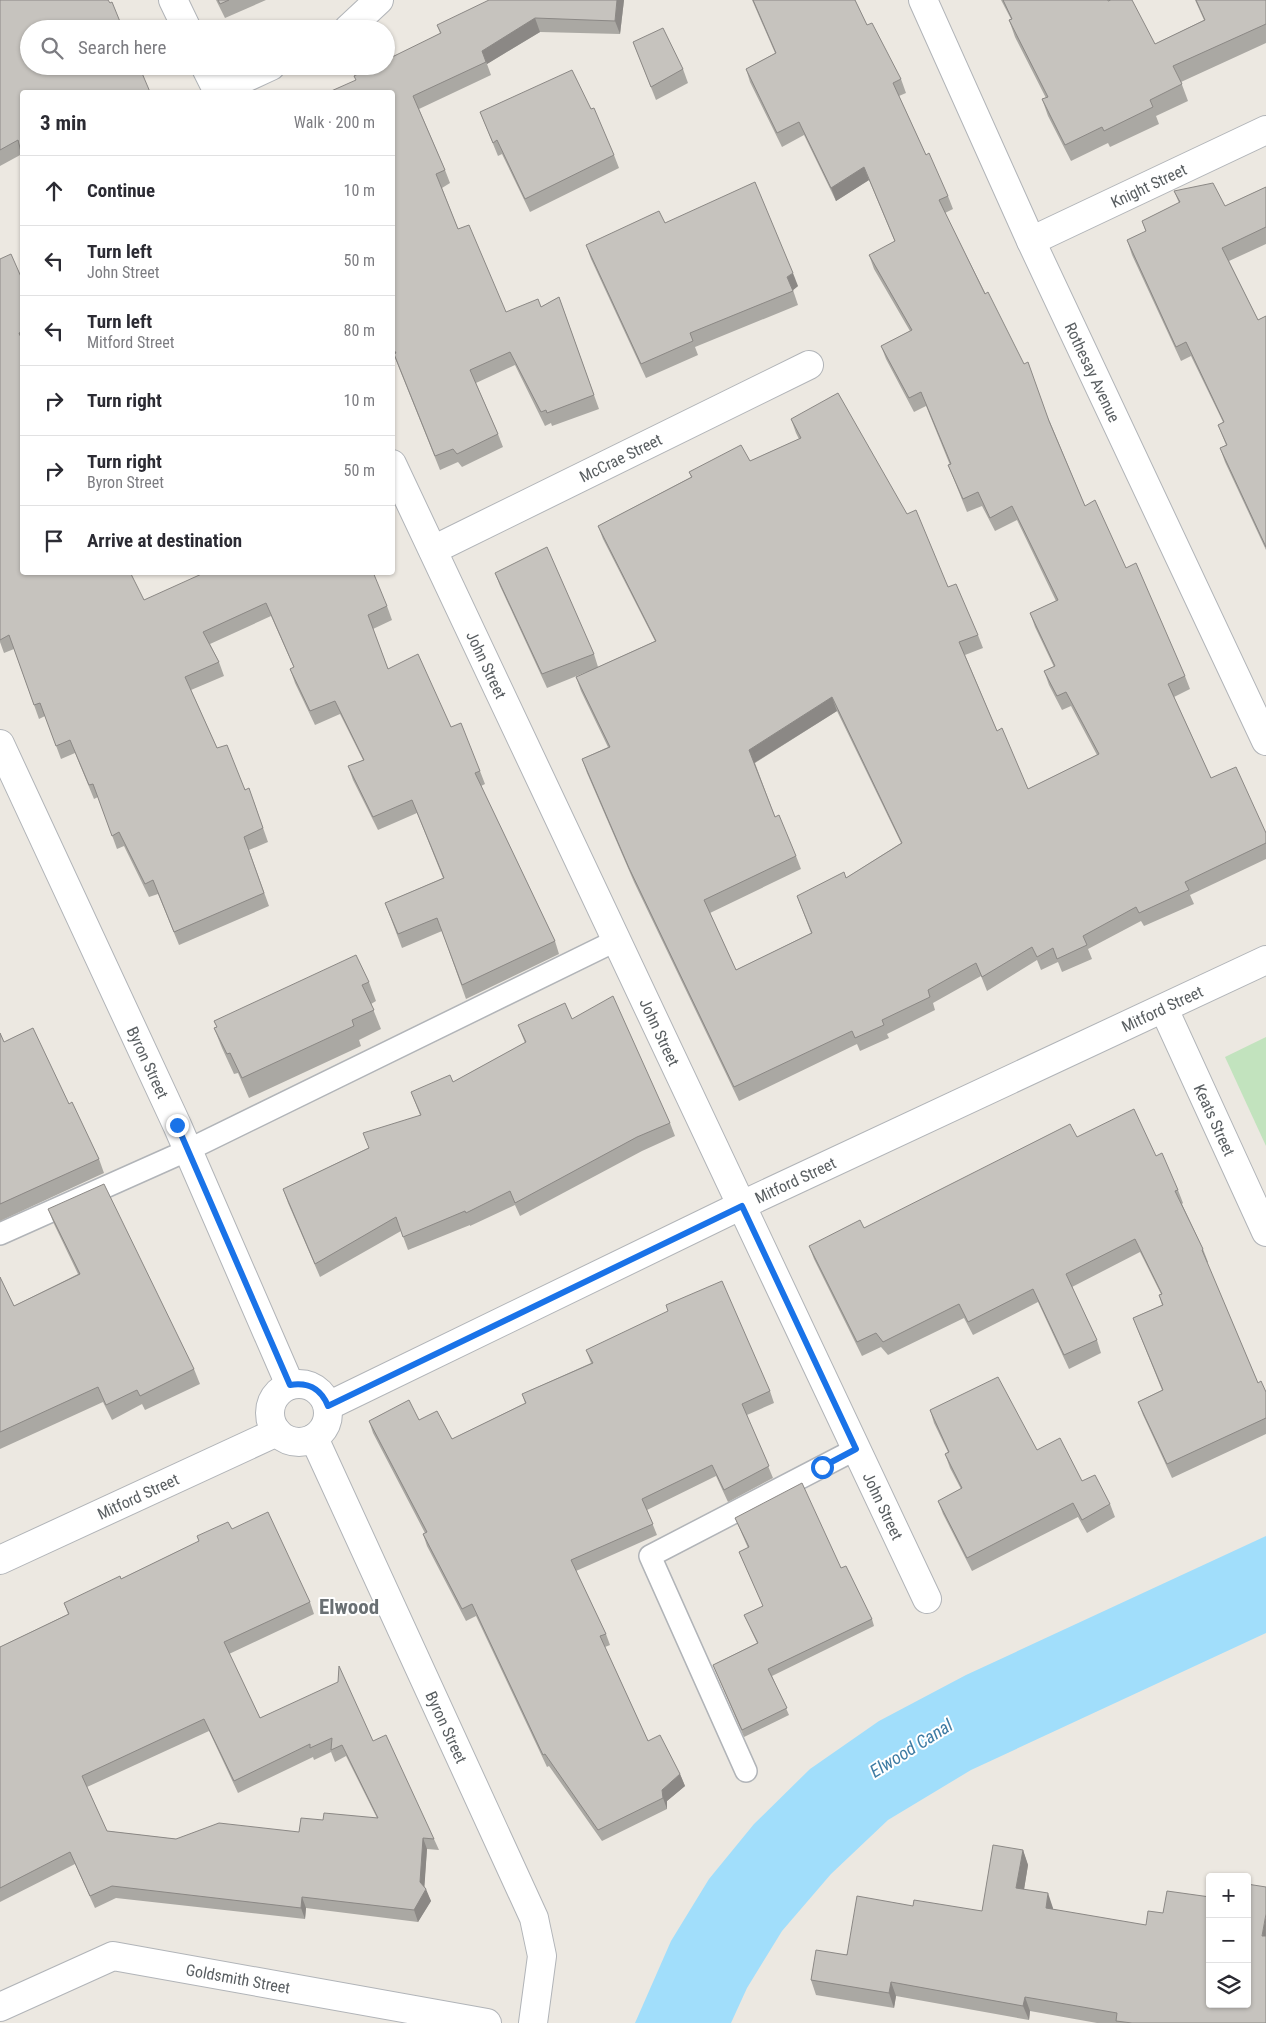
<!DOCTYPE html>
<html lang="en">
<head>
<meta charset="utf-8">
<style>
	:root { --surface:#fff; --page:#f2f2f3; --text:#2b2b33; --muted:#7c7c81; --line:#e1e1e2 }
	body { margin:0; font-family:"Roboto Condensed",sans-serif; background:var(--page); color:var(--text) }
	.controls { position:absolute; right:15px; bottom:15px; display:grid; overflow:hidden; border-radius:5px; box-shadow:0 1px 4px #0004 }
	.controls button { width:45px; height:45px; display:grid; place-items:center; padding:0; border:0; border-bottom:1px solid var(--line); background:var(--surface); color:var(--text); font:25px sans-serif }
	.stop { position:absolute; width:15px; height:15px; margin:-11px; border:4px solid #1a73e8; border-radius:50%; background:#fff }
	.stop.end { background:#1a73e8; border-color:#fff; box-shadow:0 1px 5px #0008 }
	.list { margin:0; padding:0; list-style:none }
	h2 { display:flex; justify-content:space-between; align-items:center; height:65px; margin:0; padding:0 20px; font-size:21px }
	h2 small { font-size:16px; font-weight:400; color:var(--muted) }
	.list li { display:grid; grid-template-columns:32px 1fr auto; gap:15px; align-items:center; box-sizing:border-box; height:70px; padding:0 20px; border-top:1px solid var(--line) }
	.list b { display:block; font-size:19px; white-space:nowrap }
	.list p { margin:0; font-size:16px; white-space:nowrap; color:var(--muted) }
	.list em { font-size:16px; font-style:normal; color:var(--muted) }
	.icon { flex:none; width:28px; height:28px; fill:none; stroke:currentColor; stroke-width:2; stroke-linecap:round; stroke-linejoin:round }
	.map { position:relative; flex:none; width:1266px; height:2023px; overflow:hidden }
	.search { position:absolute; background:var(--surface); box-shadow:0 1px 4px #0004; left:20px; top:20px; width:375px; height:55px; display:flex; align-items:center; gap:12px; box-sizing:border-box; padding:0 18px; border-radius:28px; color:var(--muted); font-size:19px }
	.panel { position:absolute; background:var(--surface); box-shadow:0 1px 4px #0004; left:20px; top:90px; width:375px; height:485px; border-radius:5px }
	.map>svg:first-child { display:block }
	.green { fill:#c2e3be }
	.water { fill:#a1defb }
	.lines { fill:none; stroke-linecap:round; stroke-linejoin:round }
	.service-casing { stroke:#b1b4b8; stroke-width:24 }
	.minor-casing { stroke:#b1b4b8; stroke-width:30 }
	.service { stroke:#fff; stroke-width:21 }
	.minor { stroke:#fff; stroke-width:28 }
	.wall { fill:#aaa8a3; fill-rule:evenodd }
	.shaded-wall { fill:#8b8885 }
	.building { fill:#c6c3be; stroke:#8b8885; fill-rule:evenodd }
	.route { stroke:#1a73e8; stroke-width:6 }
	.labels { text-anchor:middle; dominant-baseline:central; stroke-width:4; stroke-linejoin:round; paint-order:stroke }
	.street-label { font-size:16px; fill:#595e61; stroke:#fff }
	.water-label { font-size:18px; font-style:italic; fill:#3d7ba3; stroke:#fff }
	.district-label { font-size:21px; font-weight:bold; fill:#6a7073; stroke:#fff }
</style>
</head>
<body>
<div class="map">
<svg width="1266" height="2023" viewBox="0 0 1266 2023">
	<rect width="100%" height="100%" fill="#ece8e1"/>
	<path class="green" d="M1266,1037V1146L1225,1057Z"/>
	<path class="water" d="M1266,1536V1633L971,1770L888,1820L831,1874L782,1931L747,1988L731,2023H635L671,1941L709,1879L754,1824L810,1769L879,1721L966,1675Z"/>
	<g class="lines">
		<defs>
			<g id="service">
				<path d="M0,1234L186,1151L617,940"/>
				<path d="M746,1771L650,1556L856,1449"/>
			</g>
			<g id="minor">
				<path d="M173,0L187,29"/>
				<path id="s1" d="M923,0L1031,241L1266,741"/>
				<path d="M348,29L379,0"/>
				<path d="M205,66L218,92"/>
				<path d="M217,91L271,66"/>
				<path id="s2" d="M1031,241L1266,130"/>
				<path id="s3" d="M392,464L927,1599"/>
				<path id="s4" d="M433,550L809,365"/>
				<path id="s5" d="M0,744L177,1125L290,1385"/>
				<path id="s6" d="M1164,1009L1266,1232"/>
				<circle cx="299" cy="1413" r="29"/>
				<path id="s7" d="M328,1406L742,1205L1266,960"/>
				<path id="s8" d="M314,1438L534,1918L542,1956L533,2023"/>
				<path id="s9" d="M0,1560L277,1432"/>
				<path id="s10" d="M0,2007L113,1956L487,2023"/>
			</g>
		</defs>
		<use href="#service" class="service-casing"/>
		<use href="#minor" class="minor-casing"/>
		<use href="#service" class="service"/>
		<use href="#minor" class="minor"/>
	</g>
	<g class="wall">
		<path d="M0,0L22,154L0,166Z"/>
		<path d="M216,0H266L225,18Z"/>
		<path d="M624,0L620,34L540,32L487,64L491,75L419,109L445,170L450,183L442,188L458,229L506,312L541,307L559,297L599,409L552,426L551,423L545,426L515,365L476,383L498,434L503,447L462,467L458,462L440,470L399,368L392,350V92L355,80L440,33L437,25Z"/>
		<path d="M752,0H855L867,25L901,79L906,93L899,96L926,155L948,196L953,209L945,213L1050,422L1085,506L1126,568L1185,676L1190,689L1174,697L1211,778L1266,833V859L1190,895L1194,904L1144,926L1141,921L1088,949L1092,959L1062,972L1058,962L1041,970L1037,960L987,991L981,976L933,1003L935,1010L887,1034L889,1038L860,1051L857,1044L739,1101L634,882L587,773L582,759L608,747L581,691L576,677L589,671L547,688L500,586L495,573L594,654L598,667L655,641L603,539L598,526L691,477L689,472L750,461L799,439L796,433L791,419L948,587L978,635L983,648L965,655L997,731L1028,789L1097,755L1071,706L1062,710L1049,685L1044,671L1054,667L1035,627L1030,613L1056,601L1017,520L995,531L982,506L967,512L948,465H950L926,406L914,412L886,359L881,346L910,331L874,269L869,255L895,242L869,180L836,201L804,135L782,147L750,82L746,69L775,53ZM837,711L901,843L846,878L797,896L811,933L736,970L710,913L801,869L796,856L775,817L755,763Z"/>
		<path d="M1001,0H1108L1155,44L1204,20L1195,0H1266V43L1181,82L1188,101L1156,116L1159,124L1110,147L1108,143L1071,161L1048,116L1042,99L1046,98L1015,37L1009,20L1011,19Z"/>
		<path d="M633,42L683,69L688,83L656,100Z"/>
		<path d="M480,112L614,155L619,168L530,212L502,154L498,156Z"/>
		<path d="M1266,187V244L1229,261L1258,320L1266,316V550L1225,462L1220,448L1226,445L1218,425L1223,422L1191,356L1181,361L1132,255L1127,240L1146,232L1142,221L1179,203L1174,191L1225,206Z"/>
		<path d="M665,223L798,286L793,290L798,305L695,347L698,355L646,378L591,259L586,245Z"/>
		<path d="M0,259L22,279V572L144,600L387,606L392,620L373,629L388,669L451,727L480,771L485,784L481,786L555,941L559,954L466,999L442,931L402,948L385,903L443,878L417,813L378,830L353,780L348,766L363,760L340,714L315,725L295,683L290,669L294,668L271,616L210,644L219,662L224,676L191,690L217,748L254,802L268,842L249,850L269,906L179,945L158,894L149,897L124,846L117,849L98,797L94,799L75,753L61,759L45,716L39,719L14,649L4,653L0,642Z"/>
		<path d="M369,982L376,1001L371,1004L381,1029L359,1040L361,1046L249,1098L238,1073L234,1074L222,1048L214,1028L217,1027L214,1021Z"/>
		<path d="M572,1019L670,1123L675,1136L642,1151L520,1216L515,1205L470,1226V1225L408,1250L401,1231L320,1277L288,1203L283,1189L368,1148L420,1115L411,1092L453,1082L525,1043L518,1025Z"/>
		<path d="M0,1033L4,1042L69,1104L99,1159L104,1173L0,1221Z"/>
		<path d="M1077,1137L1156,1156L1178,1190L1183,1203L1182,1204L1203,1249L1208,1262L1207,1263L1258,1383L1266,1392V1434L1172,1478L1143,1415L1138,1402L1162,1390L1133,1318L1162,1305L1159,1295L1161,1294L1140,1252L1072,1287L1097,1340L1101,1353L1069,1369L1038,1302L973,1335L964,1318L888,1355L881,1347L862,1356L814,1259L809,1246L864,1228Z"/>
		<path d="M48,1209L194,1369L200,1384L145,1410L142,1404L112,1420L103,1402L0,1449V1277L14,1306L78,1274L54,1224Z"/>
		<path d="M586,1350L770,1391L774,1403L747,1415L773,1478L728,1502L716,1476L647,1510L657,1535L576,1571L606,1634L610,1645L605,1647L648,1741L680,1774L685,1786L667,1801V1809L602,1841L549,1766L547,1767L476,1616L466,1621L427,1546L423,1534L425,1533L373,1433L369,1421L419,1420L452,1439L525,1403L522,1394L591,1363Z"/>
		<path d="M930,1410L1037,1450L1082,1481L1110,1504L1115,1517L1087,1533L1078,1517L972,1571L943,1514L938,1501L961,1489L950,1468L945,1454L948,1452L934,1423Z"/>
		<path d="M735,1518L841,1568L872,1619L874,1626L772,1676L789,1715L744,1737L713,1665L757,1643L744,1615L763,1606L739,1552L748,1548Z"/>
		<path d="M232,1529L310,1602L314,1614L229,1654L260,1718L373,1741L434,1839L439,1850L427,1849L424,1887L431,1901L418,1922L306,1908L305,1919L116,1898L95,1908L75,1864L0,1902V1647L68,1614L64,1603L121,1579L199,1541L197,1536ZM209,1731L238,1793L313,1757L314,1760L331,1752L335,1762L346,1756L377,1818L323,1820L299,1832L176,1839L107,1831L87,1787Z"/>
		<path d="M1023,1850L1028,1865L1024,1889L1053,1908V1909L1266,2023H1097L1030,2011L1029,2020L896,1996L894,2008L816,1995L811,1980L913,1906L982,1911Z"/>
	</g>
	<g class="shaded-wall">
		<path d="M617,0H624L620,34L615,21Z"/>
		<path d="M535,18L540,32L487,64L482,51Z"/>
		<path d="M864,167L869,180L836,201L831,188Z"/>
		<path d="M793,273L798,286L792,291L787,277Z"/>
		<path d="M832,697L837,711L754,763L749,750Z"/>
		<path d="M680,1774L685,1786L667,1801V1809L663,1798L662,1790Z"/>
		<path d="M423,1838L427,1849L424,1893L426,1889L431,1901L418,1922L414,1910L420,1882Z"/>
		<path d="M1023,1850L1028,1865L1022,1902L1016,1888Z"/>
		<path d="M1048,1893L1053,1908L1051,1922L1046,1908Z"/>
		<path d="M302,1897L306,1908L305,1919L301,1908Z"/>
		<path d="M1266,1914V1947L1262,1936Z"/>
		<path d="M891,1982L896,1996L894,2008L889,1993Z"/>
		<path d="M1025,1997L1030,2011L1029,2020L1023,2006Z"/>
	</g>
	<g class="building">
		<path d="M0,0H108L110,3L112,2L123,29H29V66H139L150,92H22V156L18,140L0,150Z"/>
		<path d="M218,0H229L220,4Z"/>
		<path d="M489,0H617L615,21L535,18L482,51L486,62L413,96L445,170L436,174L458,229L469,225L506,312L538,299L541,307L559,297L594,395L547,413L546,410L541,412L510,352L470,370L498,434L457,454L453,449L435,456L394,354L396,353L392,347V92H329L356,80L354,76L373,66H386V60L441,33L437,25Z"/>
		<path d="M753,0H855L867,25L872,23L901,79L893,83L926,155L929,153L948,196L939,200L985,294L988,292L1024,364L1028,362L1049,421L1085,506L1095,500L1126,568L1136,563L1185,676L1168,684L1211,778L1236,767L1266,833V843L1185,882L1189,890L1139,913L1136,907L1083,936L1087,945L1057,959L1053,948L1037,957L1032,947L982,977L976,963L928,990L930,997L882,1020L884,1025L855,1038L852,1031L734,1087L629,868L582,759L610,747L576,677L656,641L598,526L692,477L689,472L741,445L750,461L801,438L791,419L838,393L907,514L916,510L948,587L956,584L978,635L959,642L997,731L1002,728L1028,789L1099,754L1066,692L1057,696L1044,671L1055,666L1030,613L1058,600L1012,506L990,518L978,492L963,499L948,465L951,464L921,392L909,398L881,346L912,330L869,255L895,241L864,167L831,188L799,122L777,133L746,69L776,53ZM832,697L902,843L846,878L844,872L797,896L812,933L736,970L704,900L796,856L779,815L775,817L749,750Z"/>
		<path d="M1003,0H1108V1L1111,0H1132L1155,44L1205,20L1196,0H1266V24L1173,66L1182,84L1150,100L1153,107L1104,131L1102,127L1065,145L1042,99L1048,97L1009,20L1012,19Z"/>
		<path d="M663,28L683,69L651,87L633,42Z"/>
		<path d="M572,70L591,109L594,108L614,155L525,199L497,140L493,143L480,112Z"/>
		<path d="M755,182L793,273L787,277L793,291L690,333L693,341L641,364L586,245L659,211L665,223Z"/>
		<path d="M1213,183L1225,206L1266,187V227L1222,248L1258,320L1266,316V547L1220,448L1227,445L1218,425L1224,422L1186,342L1176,347L1127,240L1146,231L1142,221L1180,202L1174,191Z"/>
		<path d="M11,254L22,279V332L19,333L22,340V572H130L144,600L206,572H373L387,606L368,615L388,669L418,654L451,727L461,723L480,771L475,773L555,941L462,985L437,918L398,934L385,903L444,878L412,800L373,817L348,766L364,760L335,701L310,711L290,669L294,667L266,603L203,632L219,662L185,677L217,748L227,745L245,790L249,788L263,828L244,837L264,893L174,932L153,880L145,884L119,832L112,836L93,784L89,785L70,740L56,746L40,703L34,705L9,635L0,640V259Z"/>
		<path d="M547,547L594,654L542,674L495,573Z"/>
		<path d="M356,955L369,982L362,985L374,1010L352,1020L354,1026L242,1078L230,1053L227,1054L214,1028L217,1027L214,1021Z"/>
		<path d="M613,996L670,1123L637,1137L515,1203L510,1191L466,1213L465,1211L403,1237L396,1217L315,1264L283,1189L369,1148L363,1133L421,1115L411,1092L450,1075L453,1082L526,1042L518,1025L565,1003L572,1019Z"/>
		<path d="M33,1028L69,1104L72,1102L99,1159L0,1204V1033L4,1042Z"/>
		<path d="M1134,1109L1156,1156L1162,1153L1178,1190L1175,1191L1203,1249L1202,1250L1258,1383L1261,1381L1266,1392V1418L1167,1464L1138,1402L1163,1390L1133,1318L1163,1305L1159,1295L1162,1294L1135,1239L1066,1274L1097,1340L1064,1355L1033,1289L968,1322L959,1304L883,1342L876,1333L857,1342L809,1246L860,1220L864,1228L1070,1124L1077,1137Z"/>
		<path d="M104,1184L194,1369L140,1396L137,1390L106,1405L98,1387L0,1432V1277L14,1306L80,1274L48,1209Z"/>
		<path d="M722,1281L770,1391L742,1404L769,1466L724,1490L712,1465L642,1499L653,1524L571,1560L606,1634L600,1636L648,1741L660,1735L680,1774L662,1790L663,1798L598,1830L545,1754L543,1755L472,1604L462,1609L423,1534L427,1532L369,1421L409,1400L419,1420L437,1411L452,1439L526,1403L522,1394L593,1363L586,1350L668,1311L666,1305Z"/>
		<path d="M998,1377L1037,1450L1060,1438L1082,1481L1095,1475L1110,1504L1082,1520L1073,1503L967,1558L938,1501L962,1488L945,1454L949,1452L930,1410Z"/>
		<path d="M802,1483L841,1568L846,1566L872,1619L768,1669L787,1708L742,1730L713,1665L758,1643L744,1615L763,1606L739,1552L749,1547L735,1518Z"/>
		<path d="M268,1512L310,1602L224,1642L260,1718L338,1682L339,1666L373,1741L386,1735L434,1839L423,1838L420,1882L426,1889L414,1910L302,1897L301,1908L112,1886L90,1896L70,1852L0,1888V1647L69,1614L64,1603L120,1576L121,1579L199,1541L197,1536L228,1522L232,1529ZM204,1719L234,1781L310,1744V1748L332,1738L331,1750L342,1745L378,1818L324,1813L323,1820L301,1818L299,1832L219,1823L176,1839L107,1831L82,1776Z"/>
		<path d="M993,1845L1023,1850L1016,1888L1048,1893L1046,1908L1146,1925L1148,1911L1163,1913L1167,1891L1210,1897V2004H1247V1884L1266,1887V1914L1262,1936H1266V2023H1132L1116,2021L1117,2013L1025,1997L1023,2006L891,1982L889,1993L811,1980L816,1950L847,1955L857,1896L913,1906L914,1900L982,1911Z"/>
	</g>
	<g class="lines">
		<path class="route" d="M177,1125L290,1385C309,1382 321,1389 328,1406L742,1206L856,1449L822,1467"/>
	</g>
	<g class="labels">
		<g class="street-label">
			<text stroke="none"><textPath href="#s2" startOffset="130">Knight Street</textPath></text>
			<text stroke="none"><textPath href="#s1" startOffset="409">Rothesay Avenue</textPath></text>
			<text stroke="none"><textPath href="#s4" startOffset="209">McCrae Street</textPath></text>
			<text stroke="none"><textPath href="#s3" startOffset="222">John Street</textPath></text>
			<text stroke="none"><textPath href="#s7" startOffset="924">Mitford Street</textPath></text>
			<text stroke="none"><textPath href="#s3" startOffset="628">John Street</textPath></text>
			<text stroke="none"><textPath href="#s5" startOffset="351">Byron Street</textPath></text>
			<text stroke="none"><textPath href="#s6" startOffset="122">Keats Street</textPath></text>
			<text stroke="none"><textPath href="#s7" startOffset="519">Mitford Street</textPath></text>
			<text stroke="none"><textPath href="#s9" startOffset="152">Mitford Street</textPath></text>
			<text stroke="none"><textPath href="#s3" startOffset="1152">John Street</textPath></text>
			<text stroke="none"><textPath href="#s8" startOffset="318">Byron Street</textPath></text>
			<text stroke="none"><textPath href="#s10" startOffset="251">Goldsmith Street</textPath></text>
		</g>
		<g class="water-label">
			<text transform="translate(911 1748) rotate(-32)">Elwood Canal</text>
		</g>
		<g class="district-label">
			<text x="349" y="1607">Elwood</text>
		</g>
	</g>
</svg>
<div class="controls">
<button>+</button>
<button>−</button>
<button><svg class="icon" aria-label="layers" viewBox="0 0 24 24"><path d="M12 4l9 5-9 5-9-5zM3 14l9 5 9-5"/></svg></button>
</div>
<div class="stop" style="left:822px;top:1467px"></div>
<div class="stop end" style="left:177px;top:1125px"></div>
<div class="search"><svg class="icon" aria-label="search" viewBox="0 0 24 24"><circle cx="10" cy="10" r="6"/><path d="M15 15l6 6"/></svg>Search here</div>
<section class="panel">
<h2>3 min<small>Walk · 200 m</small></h2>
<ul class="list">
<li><svg class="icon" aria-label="ahead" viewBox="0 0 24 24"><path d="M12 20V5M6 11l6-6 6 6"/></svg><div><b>Continue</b></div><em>10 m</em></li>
<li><svg class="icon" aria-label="left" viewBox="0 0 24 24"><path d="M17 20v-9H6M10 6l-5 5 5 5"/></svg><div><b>Turn left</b><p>John Street</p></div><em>50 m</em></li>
<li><svg class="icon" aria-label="left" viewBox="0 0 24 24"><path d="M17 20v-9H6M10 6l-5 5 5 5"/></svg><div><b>Turn left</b><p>Mitford Street</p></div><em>80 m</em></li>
<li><svg class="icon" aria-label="right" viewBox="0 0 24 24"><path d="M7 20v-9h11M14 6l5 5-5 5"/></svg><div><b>Turn right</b></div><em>10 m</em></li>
<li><svg class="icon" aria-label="right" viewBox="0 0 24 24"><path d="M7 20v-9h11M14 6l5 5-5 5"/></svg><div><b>Turn right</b><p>Byron Street</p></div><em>50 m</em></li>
<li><svg class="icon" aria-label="arrive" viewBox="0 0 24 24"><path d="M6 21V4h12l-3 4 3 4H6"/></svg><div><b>Arrive at destination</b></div></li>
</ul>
</section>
</div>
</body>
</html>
